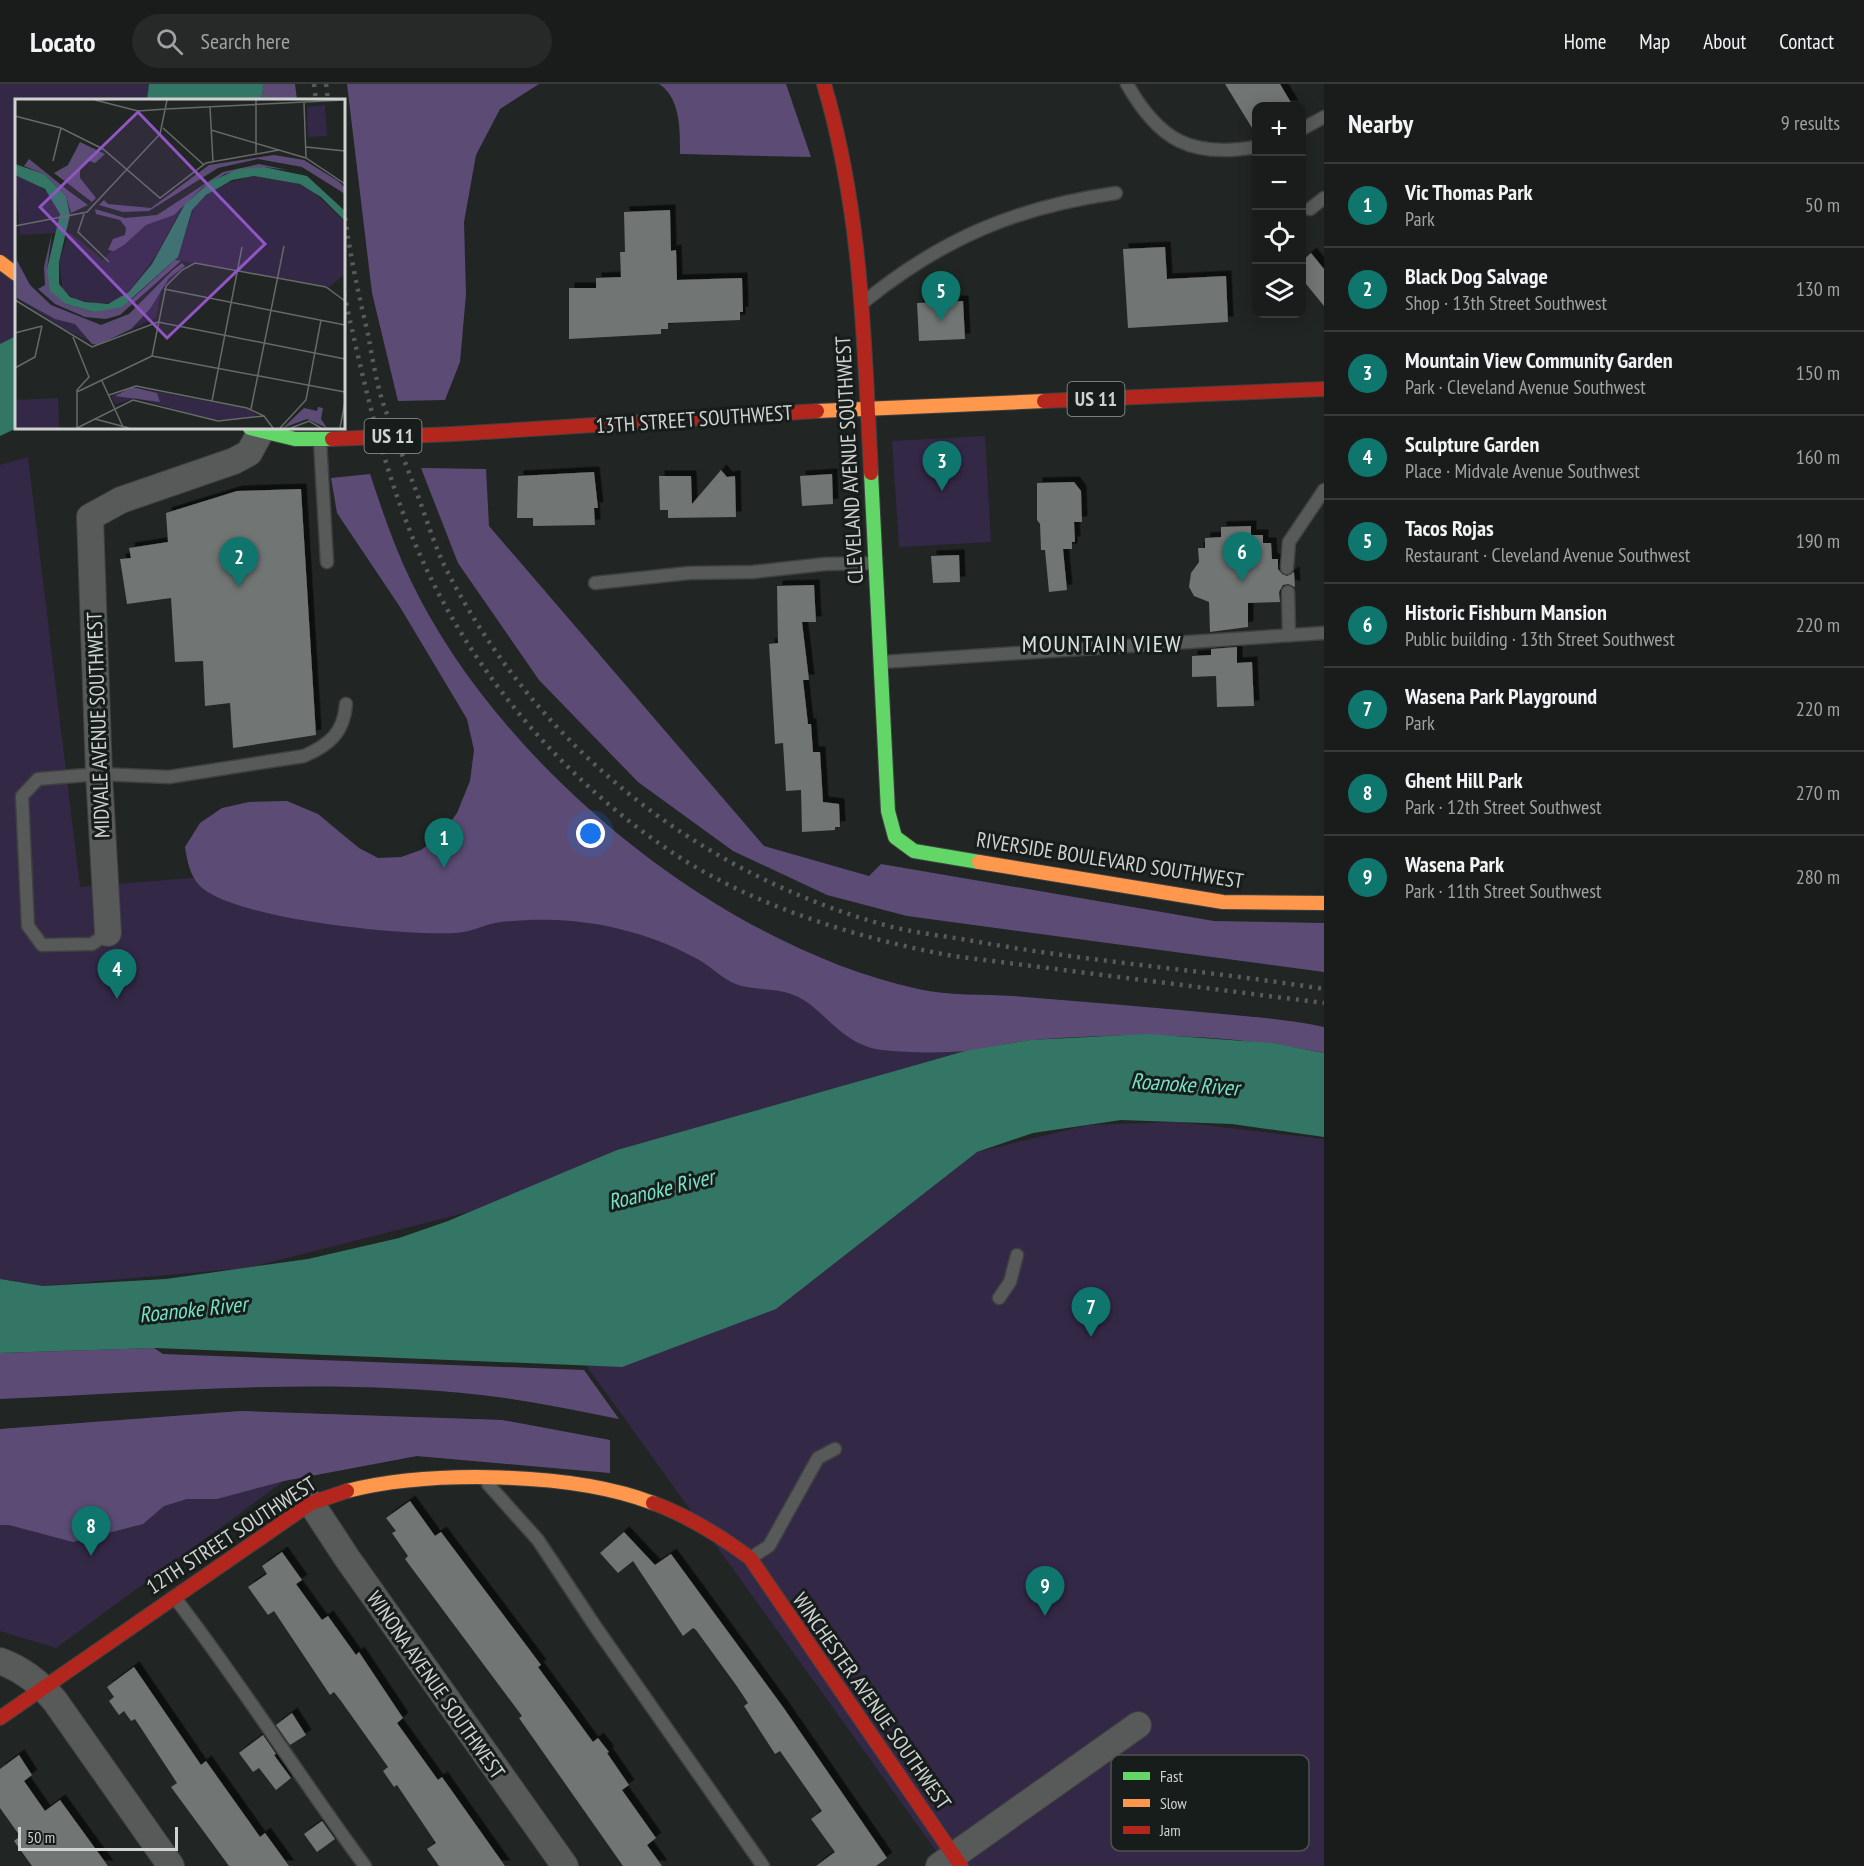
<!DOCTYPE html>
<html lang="en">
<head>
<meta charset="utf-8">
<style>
	:root { --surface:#191c1a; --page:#262927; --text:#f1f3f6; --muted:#9fa1a2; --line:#373a39; --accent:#0f766e }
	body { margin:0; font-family:"PT Sans Narrow",sans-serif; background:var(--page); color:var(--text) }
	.controls { position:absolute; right:18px; top:18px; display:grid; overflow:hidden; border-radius:12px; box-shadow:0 3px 15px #0003 }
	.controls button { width:54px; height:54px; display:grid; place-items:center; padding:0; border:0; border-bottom:2px solid var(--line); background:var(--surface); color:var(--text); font:30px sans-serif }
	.scale { position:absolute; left:18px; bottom:15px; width:160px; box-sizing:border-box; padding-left:6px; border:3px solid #ced2d1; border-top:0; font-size:16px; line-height:21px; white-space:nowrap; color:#ced2d1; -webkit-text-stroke:4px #171d1b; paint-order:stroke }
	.you { position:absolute; left:591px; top:750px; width:21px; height:21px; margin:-15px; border:4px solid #fff; border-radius:50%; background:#1a73e8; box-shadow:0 0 0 9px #1a73e833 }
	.badge { display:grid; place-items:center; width:39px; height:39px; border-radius:50%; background:var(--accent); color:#fff; font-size:20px; font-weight:700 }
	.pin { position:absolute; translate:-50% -50px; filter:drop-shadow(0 2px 3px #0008) }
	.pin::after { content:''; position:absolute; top:32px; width:21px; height:18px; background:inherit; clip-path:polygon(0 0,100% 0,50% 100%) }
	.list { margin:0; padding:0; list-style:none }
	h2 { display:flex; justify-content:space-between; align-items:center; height:78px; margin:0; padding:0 24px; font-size:26px }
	h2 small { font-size:20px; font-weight:400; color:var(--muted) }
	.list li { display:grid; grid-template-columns:39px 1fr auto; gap:18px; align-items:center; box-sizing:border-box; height:84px; padding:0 24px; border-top:2px solid var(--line) }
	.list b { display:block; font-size:22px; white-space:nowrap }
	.list p { margin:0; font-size:20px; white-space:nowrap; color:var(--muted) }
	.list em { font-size:20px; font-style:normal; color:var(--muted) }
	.icon { flex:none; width:33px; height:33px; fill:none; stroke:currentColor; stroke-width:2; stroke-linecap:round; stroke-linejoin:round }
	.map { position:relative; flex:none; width:1324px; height:1782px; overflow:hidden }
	header { display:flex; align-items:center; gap:36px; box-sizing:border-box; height:84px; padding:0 30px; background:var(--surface); border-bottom:2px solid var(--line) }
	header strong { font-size:28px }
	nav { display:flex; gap:33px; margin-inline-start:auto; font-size:21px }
	.search { width:420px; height:54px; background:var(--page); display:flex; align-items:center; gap:15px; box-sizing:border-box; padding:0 21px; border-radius:33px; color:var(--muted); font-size:22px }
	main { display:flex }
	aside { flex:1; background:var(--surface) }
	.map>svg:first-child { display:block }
	.green { fill:#342847 }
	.forest { fill:#5c4c75 }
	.water { fill:#337665 }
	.building { fill:#717473; filter:url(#shadow) }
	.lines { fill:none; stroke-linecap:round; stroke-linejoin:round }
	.lane-casing { stroke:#3e4140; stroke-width:15 }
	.street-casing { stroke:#3e4140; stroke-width:28 }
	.fast-casing { stroke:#3e4140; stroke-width:16 }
	.slow-casing { stroke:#3e4140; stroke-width:16 }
	.jam-casing { stroke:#3e4140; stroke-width:16 }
	.lane { stroke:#575a59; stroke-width:12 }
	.street { stroke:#575a59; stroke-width:26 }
	.fast { stroke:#63d668; stroke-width:14 }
	.slow { stroke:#ff974d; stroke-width:14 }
	.jam { stroke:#b3261e; stroke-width:14 }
	.rail { stroke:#585b59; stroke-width:4.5; stroke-dasharray:3 6; stroke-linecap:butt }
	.jam-bridge-casing { stroke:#3e4140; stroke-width:16; stroke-linecap:butt }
	.jam-bridge { stroke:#b3261e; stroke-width:14 }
	.labels { text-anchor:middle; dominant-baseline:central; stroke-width:6; stroke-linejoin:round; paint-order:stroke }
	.shield { fill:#171d1b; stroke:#979c9a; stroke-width:1.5 }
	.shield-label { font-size:20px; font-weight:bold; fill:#ced2d1 }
	.street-label { font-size:21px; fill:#ced2d1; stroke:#171d1b }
	.water-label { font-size:22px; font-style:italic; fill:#76e2c6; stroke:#171d1b }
	.quarter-label { font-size:24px; letter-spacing:1.5px; fill:#d7e0dd; stroke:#171d1b }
	.inset-road { fill:none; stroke:#666a69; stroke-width:1.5 }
	.view { fill:#9056c4; fill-opacity:0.15; stroke:#9056c4; stroke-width:3 }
	.inset-edge { fill:none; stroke:#ced2d1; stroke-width:3 }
	.key { fill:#171d1b; stroke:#4e5352; stroke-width:1.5 }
	.key-label { font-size:16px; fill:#ced2d1 }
</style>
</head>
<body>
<header>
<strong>Locato</strong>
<div class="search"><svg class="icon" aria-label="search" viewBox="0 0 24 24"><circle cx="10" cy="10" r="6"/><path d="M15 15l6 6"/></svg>Search here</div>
<nav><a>Home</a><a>Map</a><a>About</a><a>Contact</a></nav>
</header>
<main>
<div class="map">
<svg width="1324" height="1782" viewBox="0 0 1324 1782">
	<defs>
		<filter id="shadow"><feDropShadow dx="5.5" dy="-5.5" stdDeviation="0" flood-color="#0009"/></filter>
	</defs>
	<rect width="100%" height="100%" fill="#212523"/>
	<g class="green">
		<path d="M0,0H149L147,16H16V252L0,260Z"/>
		<path d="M985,352L991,458L899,463L892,357Z"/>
		<path d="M28,373L80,803L540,766L666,829L965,967L617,1066L481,1125L247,1184L43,1202L0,1195V381Z"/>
		<path d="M1179,1038L1324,1055V1782H947L586,1281L712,1249L977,1068L1088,1041Z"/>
		<path d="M241,1327L502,1336L610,1356V1389L417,1372L284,1397L56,1564L0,1547V1345Z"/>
	</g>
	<g class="forest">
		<path d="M264,0H295L297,16H261Z"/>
		<path d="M347,0H539L500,25L476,71L464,138L466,210L460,278L445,316L398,317L372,209Z"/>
		<path d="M659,0H786L811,73L680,70C680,47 681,14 659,0Z"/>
		<path d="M421,384L486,385L489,442L764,762L869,792L881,780L1214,837L1324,839V888L907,832L827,811L733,767L638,698L539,596L458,479Z"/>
		<path d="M370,390C382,426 394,462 411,497C499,681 718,861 918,905C949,912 983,910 1014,912C1084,918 1153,923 1223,930C1257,933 1291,936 1324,943V969C1228,950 1131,948 1033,956C1011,958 989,964 967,967C941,969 908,969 882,966C841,961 825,925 796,912C774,902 752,908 731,898C720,892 711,883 701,877C657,852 606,838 556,836C537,835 514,836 495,839C481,842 468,849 454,849C404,852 233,835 200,802C190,792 187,776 185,763L200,739L222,724L249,718L287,717L318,730L359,764L378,774L401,773L421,766L441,751L457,729L470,697L474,666L467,635L400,523L337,429L331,394Z"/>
		<path d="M154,1264L163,1270L584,1286L619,1335C573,1326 528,1316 481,1311C321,1293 160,1308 0,1315V1269Z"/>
		<path d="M241,1327L502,1336L610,1356V1389L417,1372L284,1397L217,1415H187L164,1422L143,1440L73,1458L9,1441H0V1345Z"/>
	</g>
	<g class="water">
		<path d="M149,0H264L261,16H147Z"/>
		<path d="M16,252L17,344L0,352V260Z"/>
		<path d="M1147,950L1272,959L1324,969V1053L1232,1040L1121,1036L1033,1049L977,1068L776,1225L622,1283L155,1264L0,1269V1195L43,1202L166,1195L308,1175L399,1154L448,1137L617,1066L965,967L1030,956Z"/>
	</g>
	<g class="building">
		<path d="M1225,0H1280L1293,22H1257V52Z"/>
		<path d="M670,126L671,167L676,166L677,196L742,194L743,228H740V236L668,239V245H661V250L569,255V204H596V194L621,193L620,168H625L624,128Z"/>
		<path d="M1165,163L1167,195L1226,192L1228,238L1128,244L1123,165Z"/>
		<path d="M1311,169L1324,185V222L1302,195V177Z"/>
		<path d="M963,217L965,255L919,257L917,219Z"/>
		<path d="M721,386L727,393L735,392L736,433L668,434V426H660L659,392H691L692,420Z"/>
		<path d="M594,388L598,424H594L595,441L533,442V434H517L518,392Z"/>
		<path d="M832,390L833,420L802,422L800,392Z"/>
		<path d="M1074,398L1081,407L1082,438H1074L1075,458H1072V465H1063L1067,506L1049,508L1045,466H1041L1040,440L1037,436V399Z"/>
		<path d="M301,405L316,651L233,664L230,619L205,622L203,577L175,578L171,514L127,520L120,475L131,474L129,464L168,458L166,429L237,407Z"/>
		<path d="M1251,442V451H1263V459H1271L1272,475H1278V485L1282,490L1287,492L1294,488L1295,503L1288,500L1283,501L1279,508L1280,518L1248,519V543L1210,548L1209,518L1194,512L1189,503L1191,489L1199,478L1198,464H1205V454L1221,453V443Z"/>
		<path d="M959,471L960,498L933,499L931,472Z"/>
		<path d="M814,501L816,538H802L809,596H803L808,640H811L813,668H820L823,718L839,720L840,743H835V746L802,748L801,706L786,707L783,659L775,660L769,560L778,559L777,502Z"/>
		<path d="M1237,563V579L1252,578L1254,622L1217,623L1216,592L1192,593V572L1211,571V565Z"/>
		<path d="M410,1417L435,1452L441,1448L541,1581L538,1583L593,1658L598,1654L609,1668L607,1669L629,1701L622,1706L656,1754L647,1761L662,1782H623L519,1634L522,1632L405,1475L408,1472L392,1449L396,1447L386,1434Z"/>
		<path d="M624,1448L655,1481L671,1470L783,1623L887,1774L876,1782H816L835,1768L811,1735L822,1727L780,1667L775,1670L744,1622L748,1619L736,1601L696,1546L693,1544L683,1552L633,1477L618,1489L600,1469Z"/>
		<path d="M282,1468L302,1496L296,1500L322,1536L328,1532L356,1571L359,1568L403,1634L397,1639L438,1696L442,1693L505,1782H439L427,1765L436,1759L397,1701L394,1703L383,1687L388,1683L341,1617L334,1608L330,1611L274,1527L268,1531L248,1503L267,1490L262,1482Z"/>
		<path d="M134,1583L201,1681L206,1677L260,1753L265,1749L289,1782H229L171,1703L177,1699L135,1635L131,1637L124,1627L119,1631L109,1617L114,1613L107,1603Z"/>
		<path d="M292,1629L306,1651L290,1661L276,1641Z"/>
		<path d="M263,1651L276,1670L274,1671L291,1694L276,1706L259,1684L253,1688L239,1669Z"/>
		<path d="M19,1671L32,1691L24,1697L45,1727L60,1716L108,1782H32L14,1757L20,1752L0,1724V1685Z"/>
		<path d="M322,1737L335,1755L317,1768L304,1750Z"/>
	</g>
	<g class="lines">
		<defs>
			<g id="lane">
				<path d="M1127,0C1159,57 1192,74 1256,63"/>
				<path d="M1302,45L1324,33"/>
				<path d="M1310,125L1324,114"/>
				<path d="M865,217C943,154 1017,123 1116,109"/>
				<path d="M320,357L327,478"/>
				<path d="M1287,484L1289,458L1324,406"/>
				<path d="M595,499L689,489L753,488L825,480L874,479"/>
				<path d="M1288,508L1289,551"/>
				<path d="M882,578L1324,549"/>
				<path d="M108,849L92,860L42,861L28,842L22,712L38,695L99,690L169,693L304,672C329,661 344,649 346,620"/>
				<path d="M999,1214L1010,1198L1017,1171"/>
				<path d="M488,1400L538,1456L595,1542L763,1782"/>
				<path d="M752,1473L769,1462L818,1374L835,1365"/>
				<path d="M175,1514C242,1601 300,1694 365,1782"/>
			</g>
			<g id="street">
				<path d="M108,849L99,690L90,433L121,416L234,377L249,369L261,347"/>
				<path d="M311,1419L347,1474L565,1782"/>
				<path d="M0,1577C22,1585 40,1599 55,1617L171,1782"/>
				<path d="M939,1782L1138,1641"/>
			</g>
			<g id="fast">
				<path d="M250,344L295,355H332"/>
				<path d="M871,389L888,727L895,753L914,767L979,778"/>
			</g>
			<g id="slow">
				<path d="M0,178L16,190"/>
				<path d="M817,327L1044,317"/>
				<path d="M979,778L1223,818L1324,819"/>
				<path d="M347,1407C431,1386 572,1388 653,1419"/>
			</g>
			<g id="jam">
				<path d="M824,0C862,129 864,256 871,389"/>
				<path d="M1044,317L1324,305"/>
				<path d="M453,350L817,327"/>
				<path d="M653,1419C689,1432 719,1451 750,1474L961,1782"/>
				<path d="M0,1634L311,1419L347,1407"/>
			</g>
		</defs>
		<use href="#lane" class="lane-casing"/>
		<use href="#street" class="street-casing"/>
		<use href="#fast" class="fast-casing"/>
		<use href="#slow" class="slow-casing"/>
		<use href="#jam" class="jam-casing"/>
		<use href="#lane" class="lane"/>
		<use href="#street" class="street"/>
		<use href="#fast" class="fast"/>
		<use href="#slow" class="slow"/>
		<use href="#jam" class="jam"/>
		<g class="rail">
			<path d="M314,0L316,16"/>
			<path d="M326,0L328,16"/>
			<path d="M344,125C349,167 358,208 368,250C372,272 376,297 383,319C393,347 404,376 415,404C425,430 433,458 445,483C536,662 698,791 892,843C917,849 943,852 968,856C1086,878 1206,886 1324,905"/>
			<path d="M344,210C364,299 383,387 420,471C473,591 567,699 676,771C756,823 860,855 953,872L1324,919"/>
		</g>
		<defs>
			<path id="jam-bridge" d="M332,355L453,350"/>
		</defs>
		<use href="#jam-bridge" class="jam-bridge-casing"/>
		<use href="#jam-bridge" class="jam-bridge"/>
	</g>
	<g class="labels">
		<g class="shield">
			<rect x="1067.5" y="298" width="57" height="34" rx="4.5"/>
			<rect x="364.5" y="335" width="57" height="34" rx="4.5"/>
		</g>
		<g class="shield-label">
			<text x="1096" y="315">US 11</text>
			<text x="393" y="352">US 11</text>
		</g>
		<g class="street-label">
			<text transform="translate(694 335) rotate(-4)">13TH STREET SOUTHWEST</text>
			<text transform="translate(849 376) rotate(-93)">CLEVELAND AVENUE SOUTHWEST</text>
			<text transform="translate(98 641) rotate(-92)">MIDVALE AVENUE SOUTHWEST</text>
			<text transform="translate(1110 776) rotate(9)">RIVERSIDE BOULEVARD SOUTHWEST</text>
			<text transform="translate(231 1451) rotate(-33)">12TH STREET SOUTHWEST</text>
			<text transform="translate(436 1601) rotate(55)">WINONA AVENUE SOUTHWEST</text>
			<text transform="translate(872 1617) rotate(55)">WINCHESTER AVENUE SOUTHWEST</text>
		</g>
		<g class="water-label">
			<text transform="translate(1185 1000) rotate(4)">Roanoke River</text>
			<text transform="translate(661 1105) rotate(-14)">Roanoke River</text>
			<text transform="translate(193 1225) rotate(-6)">Roanoke River</text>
		</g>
		<g class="quarter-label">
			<text x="1102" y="559">MOUNTAIN VIEW</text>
		</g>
	</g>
	<g transform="translate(15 15)">
		<rect width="330" height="330" fill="#212523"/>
		<path d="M310,6L312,37L293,38L292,8ZM0,76L22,85L36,97L45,115L41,134L5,136ZM239,77L285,85L299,93L330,123V175L314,188L160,161L180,107L204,86ZM166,110L141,156L114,193L102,202L84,205L60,200L48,192L44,163L54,133L88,161L120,126ZM0,157L15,186L36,206L86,226L114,215L158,171L167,164L170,167L146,191L141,219L83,246L51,231L2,199ZM117,288L233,310L242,316L221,321L194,320L121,299L100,305L96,297ZM43,299L44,329H0V301Z" fill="#342847"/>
		<path d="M65,43L90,55L80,64L72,61L65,69V79L81,99L77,103L39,74L53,66ZM259,56L289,61L323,82L330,89V95L287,68L243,60L203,69L134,112L108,113L84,106L89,101L93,105L136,109L194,66ZM14,60L55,93L73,106L56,114L51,97L29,75L9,67ZM244,65L273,71L249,68L210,75L188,88L159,116L131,126L109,146L99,152L93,151L98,140L110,136L111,129L105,121L81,115L80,110L110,119L142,116L208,73ZM37,134L32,170L51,205L79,213L115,202L160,161L166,162L105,216L91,220L70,218L40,205L23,190L30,186L29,168ZM2,162L15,186L36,206L86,226L114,215L158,171L167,164L170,167L154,179L135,210L116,230L83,246L77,245L60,225L40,220L2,199ZM117,288L142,294L145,303L100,297ZM303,308L308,309L306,320L312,329L292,320L268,329L289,309L302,312Z" fill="#5c4c75"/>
		<path d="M0,65L29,75L51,97L55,116L44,163V185L55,198L70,203L93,205L114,193L137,165L170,105L196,82L224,70L249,68L292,77L330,112V122L306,98L285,85L239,77L217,81L191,96L177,111L163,158L107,208L79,213L51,205L35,192L32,170L45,115L30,90L0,76Z" fill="#337665"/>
		<path class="inset-road" d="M80,1L123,12L151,10M241,1V54M289,4L291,59M195,8L198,63M151,10L330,1M0,17L46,29L88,50L145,99L191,64L264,51M148,29L189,66M196,31L291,59L330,85M291,48L330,52M38,62L46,29M69,115L63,133L94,163M0,127L72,113L145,35L152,1M149,190L330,226M0,201L77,248L143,223L330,260M0,234L27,227M58,238L74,278L62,291V329L118,301L203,322L249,317L258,329M137,257L151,187L167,171L180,164L311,188L330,202M137,257L330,293M0,269L20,258L27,227M87,282L108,328M62,293L137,257M94,296L121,287L232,309L249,317M197,302L227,148M236,310L269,147M80,320L114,329M265,329L291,301L306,221M276,329L294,322L306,329M325,329L330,303"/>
		<path class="view" d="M123,13L250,145L152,239L25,108Z"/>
		<rect width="330" height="330" class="inset-edge"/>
	</g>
	<rect x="1111" y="1671" width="198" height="96" rx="9" class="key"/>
	<rect x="1123" y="1688" width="27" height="8" fill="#63d668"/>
	<rect x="1123" y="1715" width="27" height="8" fill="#ff974d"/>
	<rect x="1123" y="1742" width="27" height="8" fill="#b3261e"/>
	<g class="key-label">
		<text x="1160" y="1698">Fast</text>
		<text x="1160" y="1725">Slow</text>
		<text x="1160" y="1752">Jam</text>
	</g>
</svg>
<div class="controls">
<button>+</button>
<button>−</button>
<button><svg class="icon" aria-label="locate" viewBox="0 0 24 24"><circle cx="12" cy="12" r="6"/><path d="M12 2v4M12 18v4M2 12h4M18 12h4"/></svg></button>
<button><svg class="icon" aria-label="layers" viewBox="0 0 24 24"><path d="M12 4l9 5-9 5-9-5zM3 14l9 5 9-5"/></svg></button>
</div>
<div class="scale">50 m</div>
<div class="you"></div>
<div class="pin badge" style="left:444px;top:784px">1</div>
<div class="pin badge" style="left:239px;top:503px">2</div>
<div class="pin badge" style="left:942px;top:407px">3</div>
<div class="pin badge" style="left:117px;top:915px">4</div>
<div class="pin badge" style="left:941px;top:237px">5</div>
<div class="pin badge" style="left:1242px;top:498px">6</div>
<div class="pin badge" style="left:1091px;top:1253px">7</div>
<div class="pin badge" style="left:91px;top:1472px">8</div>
<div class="pin badge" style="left:1045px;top:1532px">9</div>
</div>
<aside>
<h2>Nearby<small>9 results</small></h2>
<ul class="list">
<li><span class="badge">1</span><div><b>Vic Thomas Park</b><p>Park</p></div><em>50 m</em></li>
<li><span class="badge">2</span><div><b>Black Dog Salvage</b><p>Shop · 13th Street Southwest</p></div><em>130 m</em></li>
<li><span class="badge">3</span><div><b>Mountain View Community Garden</b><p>Park · Cleveland Avenue Southwest</p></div><em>150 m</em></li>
<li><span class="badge">4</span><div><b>Sculpture Garden</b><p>Place · Midvale Avenue Southwest</p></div><em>160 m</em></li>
<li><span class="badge">5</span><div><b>Tacos Rojas</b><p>Restaurant · Cleveland Avenue Southwest</p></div><em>190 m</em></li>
<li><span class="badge">6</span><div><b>Historic Fishburn Mansion</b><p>Public building · 13th Street Southwest</p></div><em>220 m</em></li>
<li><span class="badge">7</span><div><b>Wasena Park Playground</b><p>Park</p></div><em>220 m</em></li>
<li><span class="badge">8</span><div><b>Ghent Hill Park</b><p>Park · 12th Street Southwest</p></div><em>270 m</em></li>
<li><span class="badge">9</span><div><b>Wasena Park</b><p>Park · 11th Street Southwest</p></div><em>280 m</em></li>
</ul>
</aside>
</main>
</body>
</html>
